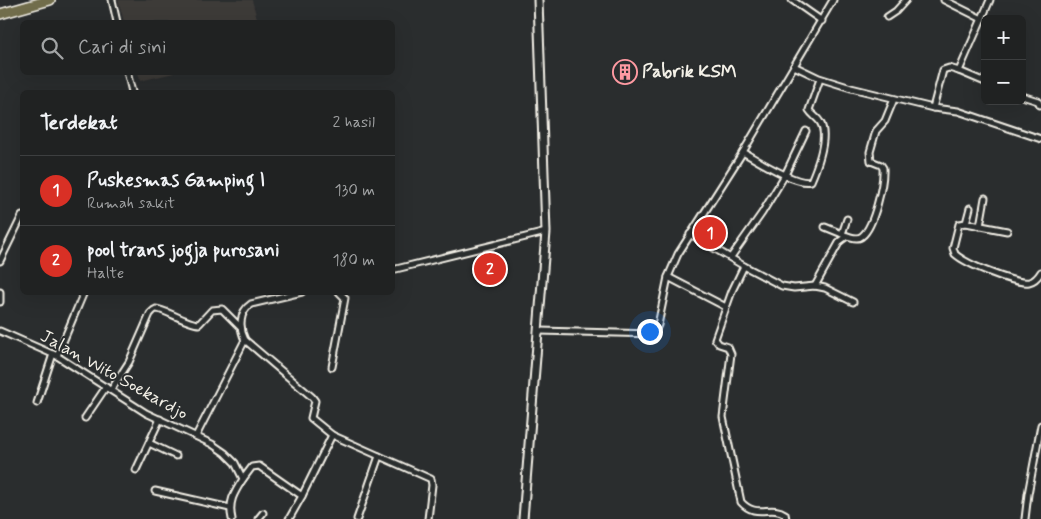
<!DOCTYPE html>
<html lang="id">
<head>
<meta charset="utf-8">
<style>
	:root { --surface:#202222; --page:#282a2a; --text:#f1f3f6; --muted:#a2a4a5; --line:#3d3f40; --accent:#d93025 }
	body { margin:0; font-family:Mynerve,sans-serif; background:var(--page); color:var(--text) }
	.controls { position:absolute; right:15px; top:15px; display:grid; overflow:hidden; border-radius:8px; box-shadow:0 5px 20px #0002 }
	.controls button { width:45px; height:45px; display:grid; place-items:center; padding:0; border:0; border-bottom:1px solid var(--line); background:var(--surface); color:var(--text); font:25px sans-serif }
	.you { position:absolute; left:649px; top:331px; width:18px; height:18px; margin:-12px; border:4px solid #fff; border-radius:50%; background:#1a73e8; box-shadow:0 0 0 8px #1a73e833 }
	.badge { display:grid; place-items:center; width:32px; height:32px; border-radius:50%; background:var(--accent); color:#fff; font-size:16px; font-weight:700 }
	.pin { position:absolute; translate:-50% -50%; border:2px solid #fff; box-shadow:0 1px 5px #0006 }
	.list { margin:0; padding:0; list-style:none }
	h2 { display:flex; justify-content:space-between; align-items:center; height:65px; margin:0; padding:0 20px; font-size:21px }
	h2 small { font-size:16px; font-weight:400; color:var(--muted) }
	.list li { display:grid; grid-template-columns:32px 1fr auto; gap:15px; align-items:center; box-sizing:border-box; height:70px; padding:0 20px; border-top:1px solid var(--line) }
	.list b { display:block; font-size:19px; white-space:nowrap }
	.list p { margin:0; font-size:16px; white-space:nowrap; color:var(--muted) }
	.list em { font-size:16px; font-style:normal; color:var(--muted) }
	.icon { flex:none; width:28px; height:28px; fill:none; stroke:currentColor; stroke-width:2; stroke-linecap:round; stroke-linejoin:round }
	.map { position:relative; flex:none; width:1041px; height:519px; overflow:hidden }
	.search { position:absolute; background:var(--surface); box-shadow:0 5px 20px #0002; left:20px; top:20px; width:375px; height:55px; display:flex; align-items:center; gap:12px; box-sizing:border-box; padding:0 18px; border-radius:8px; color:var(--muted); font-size:19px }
	.panel { position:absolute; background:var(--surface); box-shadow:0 5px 20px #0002; left:20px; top:90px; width:375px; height:205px; border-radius:8px }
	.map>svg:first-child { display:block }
	.built { fill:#3d3a38 }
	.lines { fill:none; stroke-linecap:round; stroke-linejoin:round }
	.street-casing { stroke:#f4f1e8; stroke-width:9 }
	.secondary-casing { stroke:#f4f1e8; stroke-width:11 }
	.highway-casing { stroke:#f4f1e8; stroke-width:12 }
	.street { stroke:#2a2d2e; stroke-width:5 }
	.secondary { stroke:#2a2d2e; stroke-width:7 }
	.highway { stroke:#716d4b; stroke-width:9 }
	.labels { text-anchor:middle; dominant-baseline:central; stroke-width:4; stroke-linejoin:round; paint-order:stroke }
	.poi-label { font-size:18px; font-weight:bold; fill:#f4f1e8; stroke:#2a2d2e; text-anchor:start }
	.street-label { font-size:18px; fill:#f4f1e8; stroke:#2a2d2e }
</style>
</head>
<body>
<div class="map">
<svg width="1041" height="519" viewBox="0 0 1041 519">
	<rect width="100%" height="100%" fill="#2a2d2e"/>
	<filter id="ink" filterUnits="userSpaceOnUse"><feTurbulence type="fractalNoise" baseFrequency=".02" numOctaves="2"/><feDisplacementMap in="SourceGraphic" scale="10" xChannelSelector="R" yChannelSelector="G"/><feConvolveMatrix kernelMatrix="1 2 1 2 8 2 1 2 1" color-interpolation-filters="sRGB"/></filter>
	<g filter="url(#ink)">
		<g class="built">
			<path d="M118,0H252L258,22H124Z"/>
			<path d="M138,72H173L174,73L140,81Z"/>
		</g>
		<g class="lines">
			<defs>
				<g id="street">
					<path d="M112,0L117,22"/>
					<path d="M792,0L822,21"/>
					<path d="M944,0L982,19"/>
					<path d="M887,17L896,11L906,0"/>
					<path d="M794,66L819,78L851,88L933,108L958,111L1041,139"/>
					<path d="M959,71L985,82"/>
					<path d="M127,72L132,92"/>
					<path d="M1022,96L1038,101L1040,105"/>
					<path d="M933,108L943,70L949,68L959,71L990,0"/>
					<path d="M743,152C757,160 798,186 811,181C817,167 829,136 820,122C817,117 812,115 809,110L820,79"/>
					<path d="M970,208L966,223L959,224L953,248L955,254C966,264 1014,284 1029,282C1035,281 1038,277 1041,272"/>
					<path d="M966,223L1007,231"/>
					<path d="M980,226L985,198"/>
					<path d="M825,227L847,236"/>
					<path d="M690,234L744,266L732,291L715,339L719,344L728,347L731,354L723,417L741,502C756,519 771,504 785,514L786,519"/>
					<path d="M842,234L847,219"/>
					<path d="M731,257L762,213L785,175L806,131"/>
					<path d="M0,261L22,216"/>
					<path d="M744,266L782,286L794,288L815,286L825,288L853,302"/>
					<path d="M392,270L546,232"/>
					<path d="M668,277L726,307"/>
					<path d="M815,286L840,241L847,236C852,237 858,240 862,236C874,227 884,183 883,168L881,165L871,161L870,152L876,131L885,121L894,99"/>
					<path d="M0,292V302"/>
					<path d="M302,292L251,304C239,312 239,328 245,340L312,397L315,401L311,418L332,435L431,479L432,485L428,519"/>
					<path d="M0,331L57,356L146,413L212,444L225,453L235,463L243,479C234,493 228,502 232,519"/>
					<path d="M540,331L654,334L658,325L668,277L678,254L743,152L833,0"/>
					<path d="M57,356L84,292"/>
					<path d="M332,367L345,298L339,292"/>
					<path d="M111,390L129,362L150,314C152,312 153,310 156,309C162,308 188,324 199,324L212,310L222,309L241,328"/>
					<path d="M37,403L53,354"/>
					<path d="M85,418L106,387"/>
					<path d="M196,436L245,340"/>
					<path d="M149,443L176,456"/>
					<path d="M136,470L160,419"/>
					<path d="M243,479L252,467L259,466L302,496"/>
					<path d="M155,491L230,508"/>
					<path d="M258,519L263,513"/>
					<path d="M289,519L302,496L332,435"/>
					<path d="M357,519L379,456"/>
					<path d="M1025,519L1028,494L1041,425"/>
				</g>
				<path id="secondary" d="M523,519L546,232L538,0"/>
				<path id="highway" d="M0,14L50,0"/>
			</defs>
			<use href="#street" class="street-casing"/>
			<use href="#secondary" class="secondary-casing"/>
			<use href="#highway" class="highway-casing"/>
			<use href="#street" class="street"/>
			<use href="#secondary" class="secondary"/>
			<use href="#highway" class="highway"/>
		</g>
	</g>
	<defs>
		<symbol id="building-ring" viewBox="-11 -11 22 22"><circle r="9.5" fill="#2a2d2e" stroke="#ff9aa2" stroke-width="1.5"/><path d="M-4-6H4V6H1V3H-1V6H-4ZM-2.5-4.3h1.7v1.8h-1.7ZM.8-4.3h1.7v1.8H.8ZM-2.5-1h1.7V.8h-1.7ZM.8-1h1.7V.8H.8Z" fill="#ff9aa2"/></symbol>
	</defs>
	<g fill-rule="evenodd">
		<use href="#building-ring" x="611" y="58" width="28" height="28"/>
	</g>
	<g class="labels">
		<g class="poi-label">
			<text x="642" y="72">Pabrik KSM</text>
		</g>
		<g class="street-label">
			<text transform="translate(114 375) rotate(29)">Jalan Wito Soekardjo</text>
		</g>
	</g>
</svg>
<div class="controls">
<button>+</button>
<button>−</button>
</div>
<div class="you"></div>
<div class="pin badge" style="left:710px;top:233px">1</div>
<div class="pin badge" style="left:490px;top:269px">2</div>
<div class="search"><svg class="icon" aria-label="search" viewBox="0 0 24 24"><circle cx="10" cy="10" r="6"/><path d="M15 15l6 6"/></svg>Cari di sini</div>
<section class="panel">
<h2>Terdekat<small>2 hasil</small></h2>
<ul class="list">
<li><span class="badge">1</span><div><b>Puskesmas Gamping I</b><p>Rumah sakit</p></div><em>130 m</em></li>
<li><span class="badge">2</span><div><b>pool trans jogja purosani</b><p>Halte</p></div><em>180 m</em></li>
</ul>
</section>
</div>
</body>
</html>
